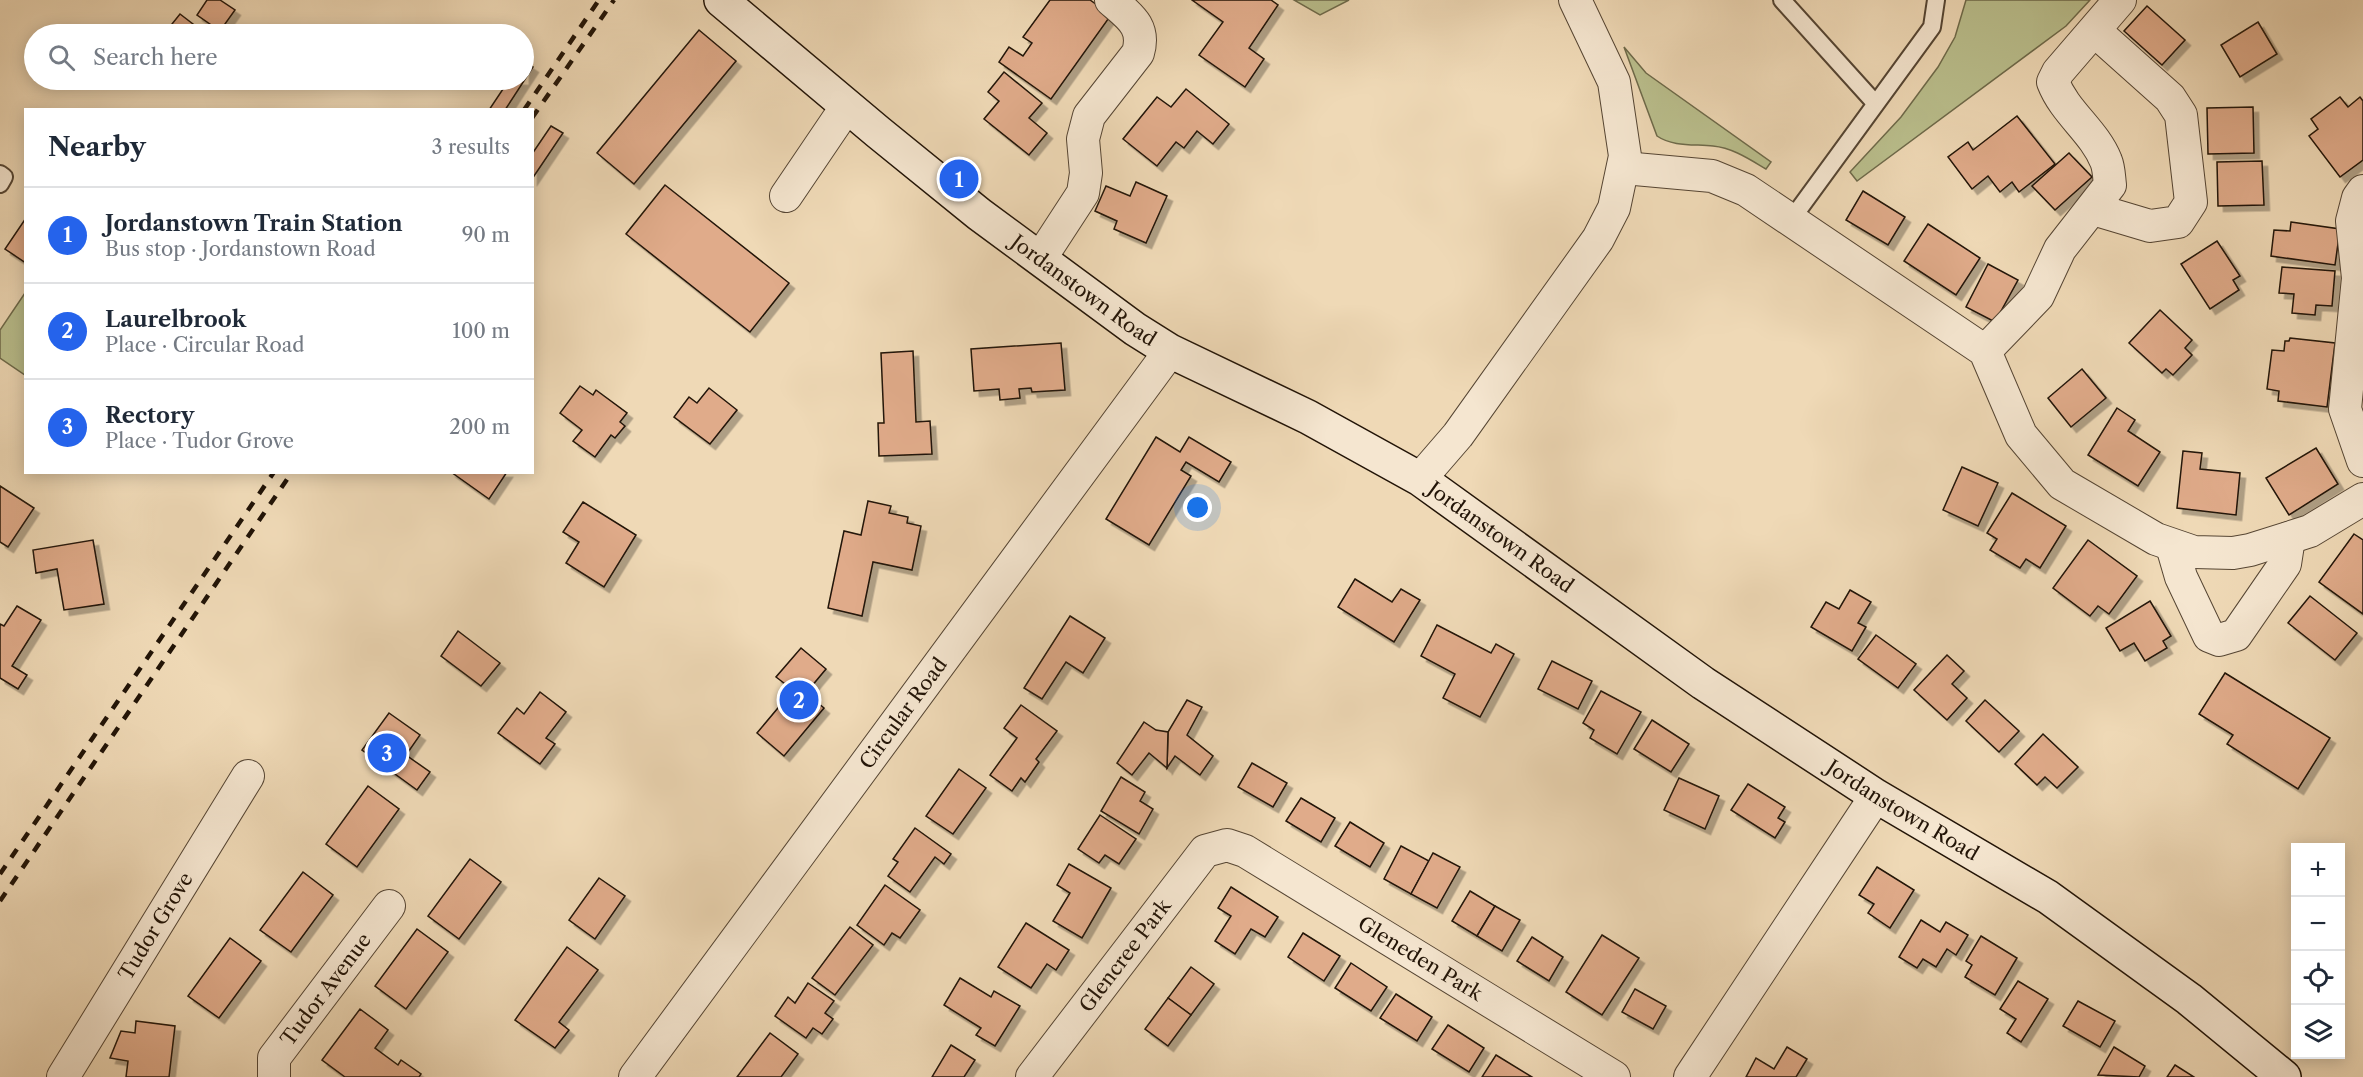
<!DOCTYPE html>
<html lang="en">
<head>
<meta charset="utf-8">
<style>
	:root { --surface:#fff; --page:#f2f2f3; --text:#1f2937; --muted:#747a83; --line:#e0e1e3; --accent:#2563eb }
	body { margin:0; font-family:"Libre Caslon Text",serif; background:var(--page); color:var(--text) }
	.controls { position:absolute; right:18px; bottom:18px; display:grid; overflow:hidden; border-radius:0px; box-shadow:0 3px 15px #0003 }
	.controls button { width:54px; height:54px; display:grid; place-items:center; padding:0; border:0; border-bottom:2px solid var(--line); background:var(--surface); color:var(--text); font:30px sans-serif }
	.you { position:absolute; left:1198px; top:508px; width:21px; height:21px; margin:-15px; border:4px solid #fff; border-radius:50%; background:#1a73e8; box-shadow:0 0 0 9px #1a73e833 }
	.badge { display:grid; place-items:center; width:39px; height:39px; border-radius:50%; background:var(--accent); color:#fff; font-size:20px; font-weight:700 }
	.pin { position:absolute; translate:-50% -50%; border:3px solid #fff; box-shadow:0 2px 6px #0006 }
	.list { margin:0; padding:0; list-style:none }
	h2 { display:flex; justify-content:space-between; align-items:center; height:78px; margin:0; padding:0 24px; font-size:26px }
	h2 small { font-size:20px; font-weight:400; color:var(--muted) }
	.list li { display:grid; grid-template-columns:39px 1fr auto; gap:18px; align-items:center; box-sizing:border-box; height:96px; padding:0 24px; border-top:2px solid var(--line) }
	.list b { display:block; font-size:22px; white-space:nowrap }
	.list p { margin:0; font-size:20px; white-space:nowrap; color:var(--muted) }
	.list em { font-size:20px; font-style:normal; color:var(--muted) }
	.icon { flex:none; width:33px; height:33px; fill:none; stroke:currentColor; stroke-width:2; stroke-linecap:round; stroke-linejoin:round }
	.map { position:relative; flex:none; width:2363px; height:1077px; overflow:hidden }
	.search { position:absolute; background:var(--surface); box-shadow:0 3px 15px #0003; left:24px; top:24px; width:510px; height:66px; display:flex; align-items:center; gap:15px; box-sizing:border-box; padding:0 21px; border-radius:33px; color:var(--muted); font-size:22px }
	.panel { position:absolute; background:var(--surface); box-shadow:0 3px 15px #0003; left:24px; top:108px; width:510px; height:366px; border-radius:0px }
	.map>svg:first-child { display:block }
	.green { fill:#babf8d; stroke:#6e6a4a; stroke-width:1.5 }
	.building { fill:#e0ab8a; stroke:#221407; stroke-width:1.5; filter:url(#shadow) }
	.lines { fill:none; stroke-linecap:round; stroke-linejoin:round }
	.lane-casing { stroke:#554533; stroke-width:20 }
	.street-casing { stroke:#554533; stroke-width:34 }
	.secondary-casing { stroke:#221407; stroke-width:36 }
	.lane { stroke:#f5e6d0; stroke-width:16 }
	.street { stroke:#f5e6d0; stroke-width:32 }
	.secondary { stroke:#f5e6d0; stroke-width:33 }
	.rail { stroke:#221407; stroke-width:4.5; stroke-dasharray:10 10; stroke-linecap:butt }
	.labels { text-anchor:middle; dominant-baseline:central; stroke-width:5; stroke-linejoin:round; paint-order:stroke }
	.street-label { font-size:20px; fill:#221407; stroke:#f5e6d0 }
</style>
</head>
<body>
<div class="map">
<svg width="2363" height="1077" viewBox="0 0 2363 1077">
	<defs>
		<filter id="shadow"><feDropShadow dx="5.5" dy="5.5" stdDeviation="0" flood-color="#0004"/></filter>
	</defs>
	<rect width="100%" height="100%" fill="#efd9b6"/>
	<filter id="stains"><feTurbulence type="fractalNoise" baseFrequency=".00333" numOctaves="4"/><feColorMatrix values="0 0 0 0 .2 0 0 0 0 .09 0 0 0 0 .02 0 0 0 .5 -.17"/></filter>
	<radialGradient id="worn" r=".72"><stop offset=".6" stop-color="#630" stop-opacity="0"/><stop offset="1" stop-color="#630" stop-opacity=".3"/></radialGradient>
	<g class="green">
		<path d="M1294,0H1349L1320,15Z"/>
		<path d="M1966,0H2090L2066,26L1857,181L1850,172L1901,117L1938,67L1955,37Z"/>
		<path d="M1624,47L1646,73L1771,162L1766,169C1749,159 1733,148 1713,146C1695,144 1673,147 1657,136Z"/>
		<path d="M25,293V375L0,358V330Z"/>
	</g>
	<g class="building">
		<path d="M207,0H220L235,10L220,31L197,15Z"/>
		<path d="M1050,0H1090L1111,15L1051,99L999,62L1009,47L1023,56L1032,43L1023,37Z"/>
		<path d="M1192,0H1271L1278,5L1249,48L1264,59L1245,87L1199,55L1223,22Z"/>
		<path d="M2147,6L2185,40L2162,65L2124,31Z"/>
		<path d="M180,14L206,34H164Z"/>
		<path d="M2258,22L2277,54L2240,77L2221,45Z"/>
		<path d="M699,30L736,61L634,184L597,153Z"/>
		<path d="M524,61L533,67L505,110H489L509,80H524Z"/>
		<path d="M1004,72L1042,103L1029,118L1047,133L1029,155L984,119L999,101L988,92Z"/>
		<path d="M1186,89L1229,124L1213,144L1197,131L1184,148L1176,142L1157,166L1123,139L1157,97L1171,107Z"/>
		<path d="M2340,97L2348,107L2360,97L2363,101V160L2340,177L2309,136L2318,129L2311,119Z"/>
		<path d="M2253,107L2254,153L2208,154L2207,108Z"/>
		<path d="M2017,116L2055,164L2019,192L2012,182L2000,192L1988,176L1972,189L1948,157L1968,142L1973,150Z"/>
		<path d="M551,126L563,133L532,179V154Z"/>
		<path d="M2069,153L2092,177L2055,210L2032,186Z"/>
		<path d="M2262,161L2264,205L2218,206L2217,162Z"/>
		<path d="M1136,182L1167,196L1146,243L1114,229L1117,221L1095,211L1106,186L1130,196Z"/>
		<path d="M665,185L789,283L750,332L626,234Z"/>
		<path d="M1863,191L1905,217L1888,245L1846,220Z"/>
		<path d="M26,218V263L5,249Z"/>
		<path d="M2291,222L2340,229L2335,265L2271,256L2274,230L2290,231Z"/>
		<path d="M1928,224L1980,258L1956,295L1904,261Z"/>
		<path d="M2217,241L2240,276L2233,280L2239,290L2210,309L2181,264Z"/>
		<path d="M1988,264L2018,280L1995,322L1966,307Z"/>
		<path d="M2282,267L2335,271L2332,306L2316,305L2315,315L2292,313L2294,294L2279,293Z"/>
		<path d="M2160,310L2192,340L2185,348L2192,355L2173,375L2166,369L2162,373L2129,343Z"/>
		<path d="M2290,338L2335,343L2327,407L2278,401L2279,391L2267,389L2272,350L2284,351L2285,341H2289Z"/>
		<path d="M1061,343L1065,390L1032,392L1031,388L1019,389L1020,398L1000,400L999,389L974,391L971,349Z"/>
		<path d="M913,351L916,422L930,421L932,454L879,456L878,423H884L881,353Z"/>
		<path d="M2082,369L2106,398L2071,427L2048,398Z"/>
		<path d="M580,386L593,395L596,390L627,413L620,422L625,426L615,438L611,435L595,457L573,441L582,430L560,413Z"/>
		<path d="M709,388L737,410L710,444L674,417L689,397L697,403Z"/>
		<path d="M2117,408L2135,420L2128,431L2160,452L2138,486L2088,455Z"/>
		<path d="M1156,437L1180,452L1189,437L1231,462L1219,482L1186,462L1181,470L1191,476L1149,545L1106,519Z"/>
		<path d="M2316,448L2338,484L2289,515L2266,478Z"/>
		<path d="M2183,451L2202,453L2200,469L2240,473L2236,515L2177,508Z"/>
		<path d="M1962,467L1998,483L1978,526L1943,510Z"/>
		<path d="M451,472H507L489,499Z"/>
		<path d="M0,486L34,508L8,547L0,542Z"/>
		<path d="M2012,493L2066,526L2040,568L2026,559L2020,568L1990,550L1997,539L1987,533Z"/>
		<path d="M868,501L891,506L889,513L908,517L907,523L921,526L912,570L873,562L862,616L828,608L844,531L861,535Z"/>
		<path d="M583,502L636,535L604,587L566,563L579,542L563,532Z"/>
		<path d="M2354,534L2363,540V614L2319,582Z"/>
		<path d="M93,540L104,604L64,610L57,569L36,573L33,550Z"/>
		<path d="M2088,540L2137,576L2109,614L2098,606L2090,616L2053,588Z"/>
		<path d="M1355,579L1392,602L1401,589L1420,600L1394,642L1338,607Z"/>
		<path d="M1850,590L1871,602L1858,623L1866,627L1852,651L1811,627L1826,602L1839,609Z"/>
		<path d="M2310,596L2357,633L2335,660L2288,623Z"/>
		<path d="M2150,601L2171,636L2163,641L2167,648L2145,661L2134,643L2120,651L2106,628Z"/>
		<path d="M17,606L41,620L12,666L27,675L18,689L0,678V624L4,626Z"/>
		<path d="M1070,616L1105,638L1083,673L1066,662L1042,699L1024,688Z"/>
		<path d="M1437,625L1491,653L1496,644L1514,654L1480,717L1443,698L1455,674L1421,656Z"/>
		<path d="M458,631L500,663L481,686L441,656Z"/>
		<path d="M1876,635L1916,664L1898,688L1858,659Z"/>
		<path d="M801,648L826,669L806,693L824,708L784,756L757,733L793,690L776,677Z"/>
		<path d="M1947,655L1964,671L1952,684L1967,698L1947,720L1914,690Z"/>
		<path d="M1552,661L1592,681L1578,709L1538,689Z"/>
		<path d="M2225,673L2330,738L2298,789L2227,744L2233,735L2199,714Z"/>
		<path d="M1601,691L1641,712L1617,754L1590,738L1594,730L1583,723Z"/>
		<path d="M540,692L566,712L546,738L555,744L540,764L498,733L517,708L524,714Z"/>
		<path d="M1187,700L1202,707L1187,735L1213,756L1200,775L1175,756L1167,768L1168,732Z"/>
		<path d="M1985,700L2019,731L1999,752L1966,721Z"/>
		<path d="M1021,705L1057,731L1036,759L1039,762L1025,782L1021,778L1012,791L990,775L1017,738L1004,728Z"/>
		<path d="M389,713L420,735L406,755L430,772L417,790L362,750Z"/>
		<path d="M1652,720L1689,744L1671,772L1634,749Z"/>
		<path d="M1144,722L1156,730L1168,732L1167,768L1149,753L1132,775L1117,763Z"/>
		<path d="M2043,734L2078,767L2057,788L2045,777L2037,785L2015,764Z"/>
		<path d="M1252,763L1287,783L1273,807L1238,787Z"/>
		<path d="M959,769L986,788L953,834L926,816Z"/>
		<path d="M1121,777L1145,792L1140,801L1153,809L1139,834L1101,811Z"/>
		<path d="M1679,778L1719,796L1705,829L1664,810Z"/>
		<path d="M1748,784L1785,807L1778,818L1785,822L1775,838L1731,810Z"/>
		<path d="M368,786L399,809L357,867L326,844Z"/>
		<path d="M1301,798L1335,818L1321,842L1286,821Z"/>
		<path d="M1100,815L1136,839L1119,864L1105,855L1099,863L1078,849Z"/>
		<path d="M1350,822L1384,843L1370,867L1335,846Z"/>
		<path d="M915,828L951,854L944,864L935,857L910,892L888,876L898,862L893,859Z"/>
		<path d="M1401,846L1429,861L1411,894L1384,879Z"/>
		<path d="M1433,853L1460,867L1437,908L1411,894Z"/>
		<path d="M470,859L501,882L459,939L428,916Z"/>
		<path d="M1069,864L1111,888L1082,938L1053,921L1070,893L1057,885Z"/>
		<path d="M1877,867L1914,890L1890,928L1868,913L1874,904L1859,895Z"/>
		<path d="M303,872L333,895L291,952L260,930Z"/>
		<path d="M599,878L625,896L595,939L569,920Z"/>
		<path d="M885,885L920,910L900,938L892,933L884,945L857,925Z"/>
		<path d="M1231,887L1278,917L1265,937L1251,929L1235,954L1215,941L1231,916L1218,908Z"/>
		<path d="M1470,891L1495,906L1477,936L1452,921Z"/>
		<path d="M1495,906L1520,920L1502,951L1477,936Z"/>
		<path d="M1921,920L1940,932L1946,922L1968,935L1956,955L1947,949L1936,967L1923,959L1917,968L1899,957Z"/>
		<path d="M1026,923L1069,950L1056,970L1047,964L1031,988L998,967Z"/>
		<path d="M850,927L873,945L835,995L812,978Z"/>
		<path d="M417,929L448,952L406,1009L375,986Z"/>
		<path d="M1303,933L1340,956L1324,981L1288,957Z"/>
		<path d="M1602,935L1639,958L1602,1015L1566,992Z"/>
		<path d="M1981,936L2017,958L1995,995L1965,977L1972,965L1966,961Z"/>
		<path d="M1532,937L1563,957L1549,981L1517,961Z"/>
		<path d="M230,938L261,961L219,1018L188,996Z"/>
		<path d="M567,947L598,970L559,1022L569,1030L555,1048L515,1020Z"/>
		<path d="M1351,963L1387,987L1371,1011L1335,988Z"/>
		<path d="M1191,967L1214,984L1191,1015L1168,998Z"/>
		<path d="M960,978L991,997L994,991L1020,1006L995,1046L976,1035L981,1028L944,1005Z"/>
		<path d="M2018,981L2048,999L2021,1042L2007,1033L2016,1019L2000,1009Z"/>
		<path d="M808,983L834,1001L825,1013L833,1019L822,1034L813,1028L806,1038L775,1016L788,997L795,1003Z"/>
		<path d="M1635,989L1666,1006L1653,1029L1622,1012Z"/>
		<path d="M1396,994L1432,1017L1417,1041L1380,1018Z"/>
		<path d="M1168,998L1191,1015L1168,1046L1145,1029Z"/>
		<path d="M2078,1001L2115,1021L2100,1047L2063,1026Z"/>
		<path d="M360,1009L388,1030L375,1048L398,1065L401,1060L421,1074L419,1077H345L322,1060Z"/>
		<path d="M136,1021L175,1026L169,1077H126L128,1061L110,1058L121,1031L135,1033Z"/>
		<path d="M1448,1025L1484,1048L1469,1072L1432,1049Z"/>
		<path d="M770,1033L798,1054L781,1077H737Z"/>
		<path d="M951,1045L975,1060L964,1077H932Z"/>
		<path d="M1787,1047L1807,1059L1796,1077H1746L1756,1058L1774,1069Z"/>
		<path d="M2114,1047L2145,1066L2139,1077L2098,1075Z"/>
		<path d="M1496,1055L1532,1077H1482Z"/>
		<path d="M2175,1065L2194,1077H2167Z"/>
	</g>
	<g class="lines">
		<defs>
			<g id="lane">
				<path d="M1782,0L1875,103"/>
				<path d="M0,174L4,177L0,184"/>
				<path d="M1791,220L1932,27L1936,0"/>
			</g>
			<g id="street">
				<path d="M1624,168L1712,176L1746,190L1985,351L2021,435L2062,484L2156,539L2194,552L2233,553L2250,550L2310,531L2363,499"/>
				<path d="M2363,191L2358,198L2352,221L2358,278L2345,409L2363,461"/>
				<path d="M786,196L847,106"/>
				<path d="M2093,209L2150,226L2178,222L2191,202L2181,115L2170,98L2095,31"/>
				<path d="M1040,259L1083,193L1086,173L1083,139L1089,116L1138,53C1146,26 1129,16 1111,0"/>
				<path d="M1985,351L2038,296L2060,249L2110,185C2109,177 2109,168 2106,161C2094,131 2065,113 2053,82L2058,72L2120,0"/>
				<path d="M1420,479L1458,435L1598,239L1614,208L1625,156L1614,82L1575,0"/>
				<path d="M2172,546L2181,577L2209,636L2219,640L2236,635L2285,564L2289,538"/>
				<path id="s1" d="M63,1077L248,776"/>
				<path id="s2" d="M274,1077V1058L389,906"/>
				<path id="s3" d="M635,1077L1170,351"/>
				<path id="s4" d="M1032,1077L1205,851L1227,845L1245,851L1614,1077"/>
				<path d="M1690,1077L1876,796"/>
			</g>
			<g id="secondary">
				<path id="s5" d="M721,0L878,132L979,214L1135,329L1170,351L1308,417L1420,479L1703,683L1876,796L2048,897L2189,999L2284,1077"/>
			</g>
		</defs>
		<use href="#lane" class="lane-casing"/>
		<use href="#street" class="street-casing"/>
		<use href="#secondary" class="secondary-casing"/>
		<use href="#lane" class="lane"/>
		<use href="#street" class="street"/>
		<use href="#secondary" class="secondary"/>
		<g class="rail">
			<path d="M524,110L599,0"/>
			<path d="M532,118L614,0"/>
			<path d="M0,874L274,472"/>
			<path d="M0,901L292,472"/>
		</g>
	</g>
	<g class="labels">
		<g class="street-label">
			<text stroke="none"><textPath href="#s5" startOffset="465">Jordanstown Road</textPath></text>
			<text stroke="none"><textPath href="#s5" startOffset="951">Jordanstown Road</textPath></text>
			<text stroke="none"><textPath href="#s3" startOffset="452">Circular Road</textPath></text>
			<text stroke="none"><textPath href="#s5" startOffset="1437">Jordanstown Road</textPath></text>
			<text stroke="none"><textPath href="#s1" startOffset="177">Tudor Grove</textPath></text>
			<text stroke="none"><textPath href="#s4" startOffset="153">Glencree Park</textPath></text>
			<text stroke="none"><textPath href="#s4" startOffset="532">Gleneden Park</textPath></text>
			<text stroke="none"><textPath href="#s2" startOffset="105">Tudor Avenue</textPath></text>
		</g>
	</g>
	<rect width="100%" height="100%" filter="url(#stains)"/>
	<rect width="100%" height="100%" fill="url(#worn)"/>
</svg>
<div class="controls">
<button>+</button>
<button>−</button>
<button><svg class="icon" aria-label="locate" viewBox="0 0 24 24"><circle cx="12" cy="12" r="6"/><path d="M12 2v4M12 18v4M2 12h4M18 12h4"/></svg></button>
<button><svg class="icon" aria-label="layers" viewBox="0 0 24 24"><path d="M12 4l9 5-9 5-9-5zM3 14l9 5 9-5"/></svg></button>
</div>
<div class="you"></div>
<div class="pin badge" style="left:959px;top:179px">1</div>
<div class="pin badge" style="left:799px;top:700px">2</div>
<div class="pin badge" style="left:387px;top:753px">3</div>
<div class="search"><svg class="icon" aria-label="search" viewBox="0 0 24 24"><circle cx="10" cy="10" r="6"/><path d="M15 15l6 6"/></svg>Search here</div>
<section class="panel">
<h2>Nearby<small>3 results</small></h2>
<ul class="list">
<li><span class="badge">1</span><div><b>Jordanstown Train Station</b><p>Bus stop · Jordanstown Road</p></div><em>90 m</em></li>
<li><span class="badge">2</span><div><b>Laurelbrook</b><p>Place · Circular Road</p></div><em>100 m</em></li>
<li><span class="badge">3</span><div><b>Rectory</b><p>Place · Tudor Grove</p></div><em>200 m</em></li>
</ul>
</section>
</div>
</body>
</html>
